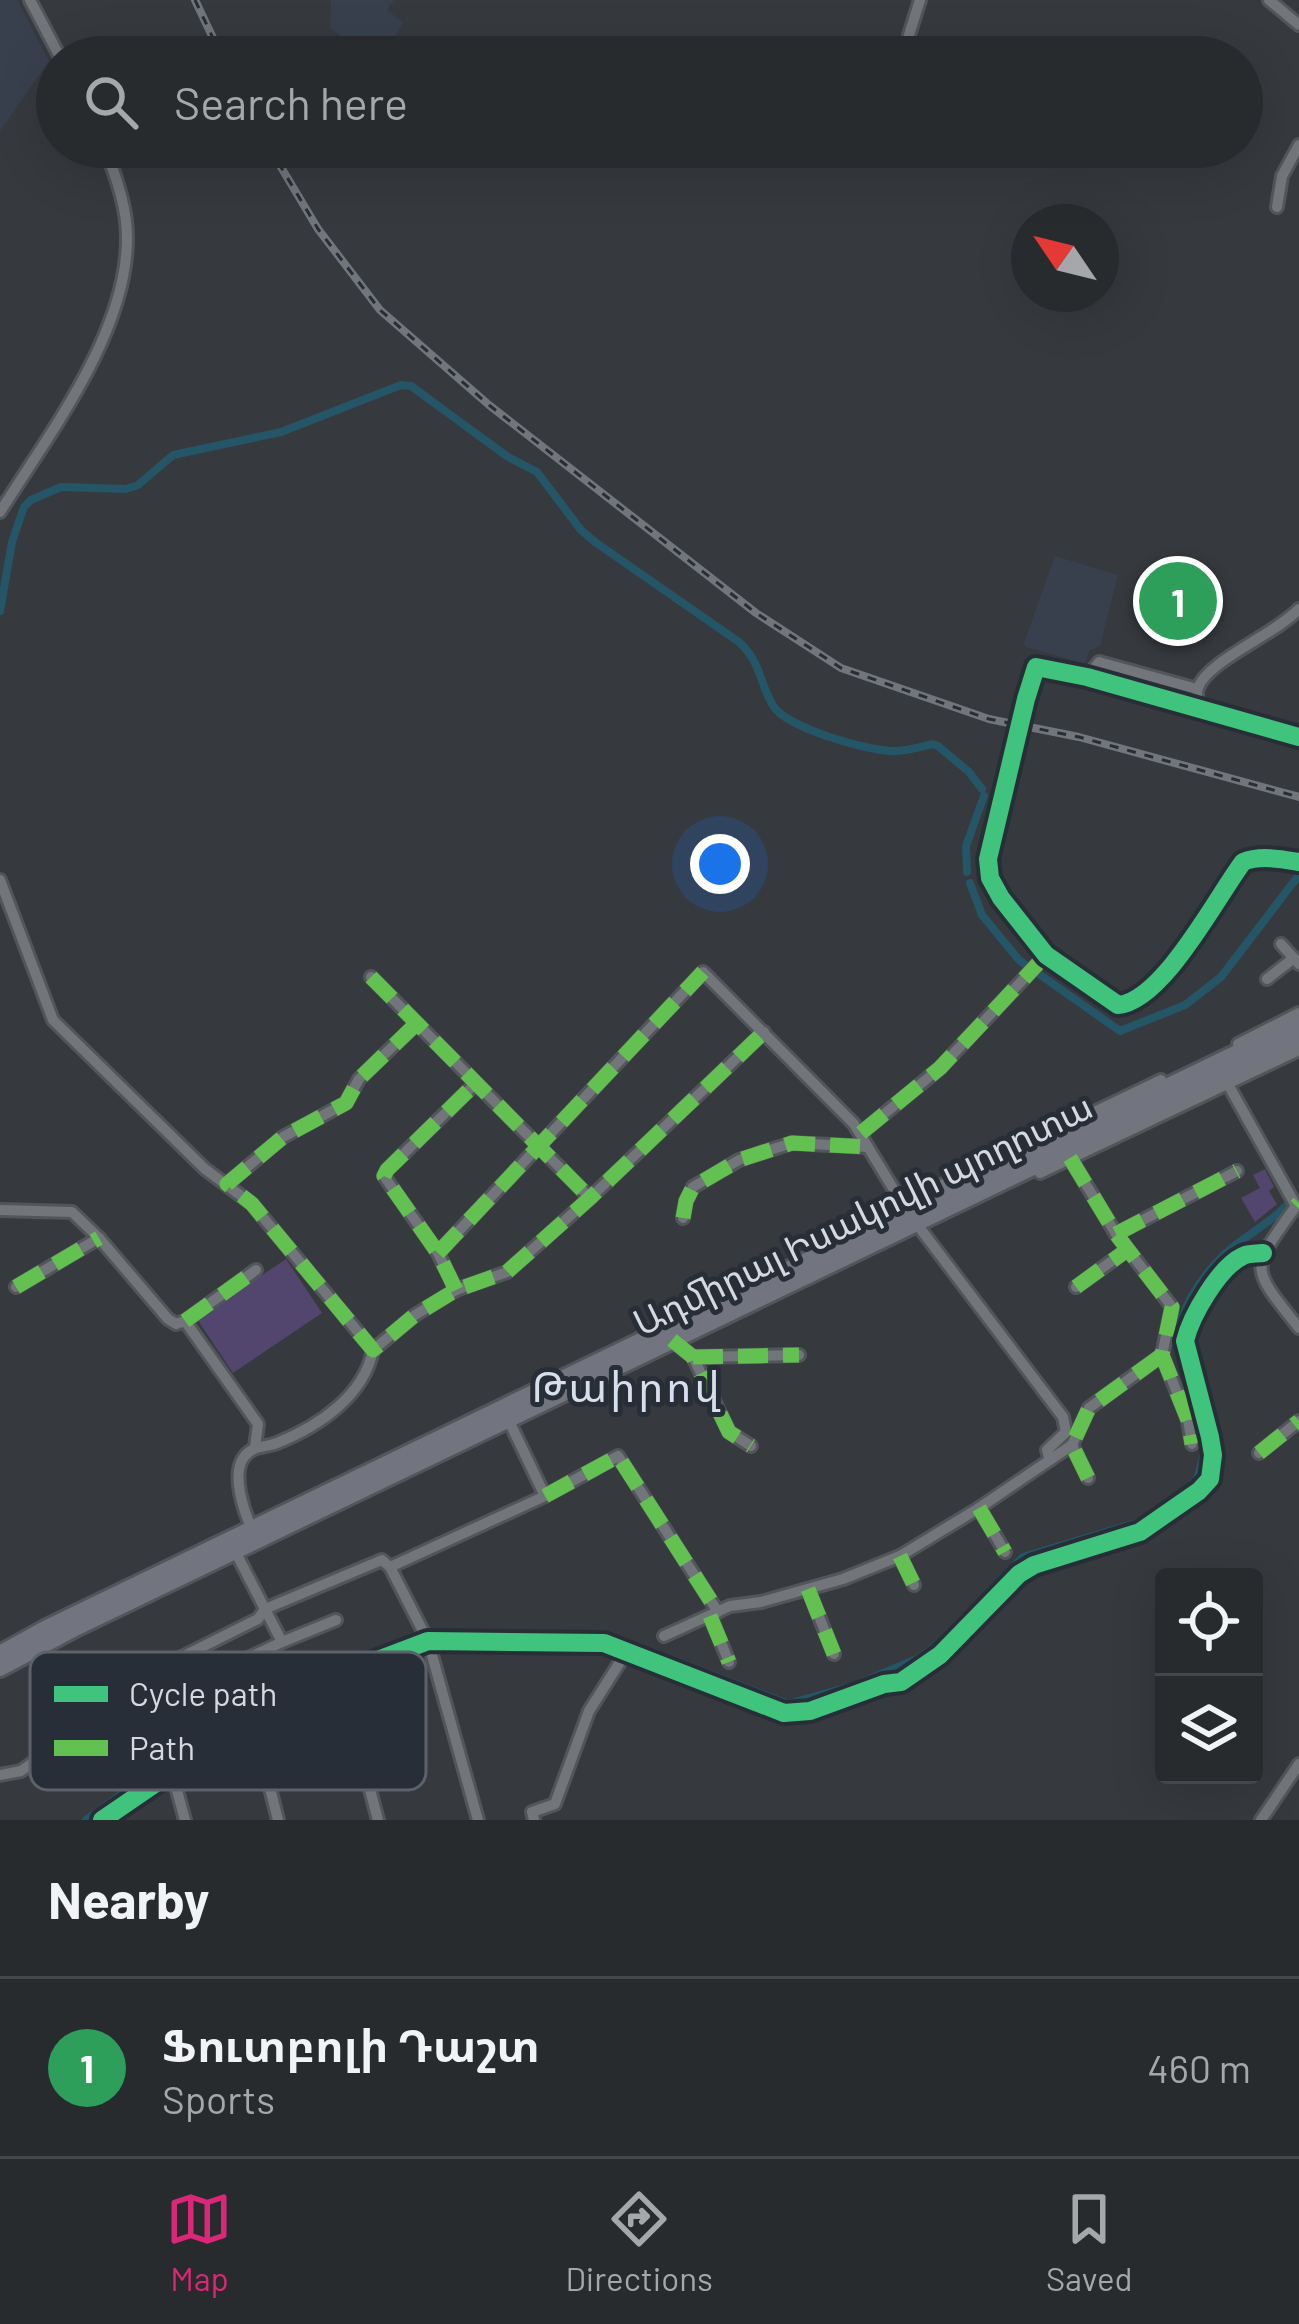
<!DOCTYPE html>
<html lang="en">
<head>
<meta charset="utf-8">
<style>
	:root { --surface:#282b2e; --page:#34373a; --text:#f1f3f6; --muted:#a5a7aa; --line:#44474a; --accent:#db2777 }
	body { margin:0; font-family:Barlow,"Noto Sans Armenian",sans-serif; background:var(--page); color:var(--text) }
	.controls { position:absolute; right:36px; bottom:36px; display:grid; overflow:hidden; border-radius:12px; box-shadow:0 12px 48px #0002 }
	.controls button { width:108px; height:108px; display:grid; place-items:center; padding:0; border:0; border-bottom:3px solid var(--line); background:var(--surface); color:var(--text); font:60px sans-serif }
	.compass { position:absolute; left:1011px; top:204px; width:108px; height:108px; border-radius:50%; background:var(--surface); box-shadow:0 12px 48px #0002; rotate:305deg }
	.you { position:absolute; left:720px; top:864px; width:42px; height:42px; margin:-30px; border:9px solid #fff; border-radius:50%; background:#1a73e8; box-shadow:0 0 0 18px #1a73e833 }
	.badge { display:grid; place-items:center; width:78px; height:78px; border-radius:50%; background:var(--accent); color:#fff; font-size:39px; font-weight:700 }
	.pin { position:absolute; translate:-50% -50%; border:6px solid #fff; box-shadow:0 3px 12px #0006 }
	.list { margin:0; padding:0; list-style:none }
	h2 { display:flex; justify-content:space-between; align-items:center; height:156px; margin:0; padding:0 48px; font-size:51px }
	h2 small { font-size:39px; font-weight:400; color:var(--muted) }
	.list li { display:grid; grid-template-columns:78px 1fr auto; gap:36px; align-items:center; box-sizing:border-box; height:180px; padding:0 48px; border-top:3px solid var(--line) }
	.list b { display:block; font-size:45px; white-space:nowrap }
	.list p { margin:0; font-size:39px; white-space:nowrap; color:var(--muted) }
	.list em { font-size:39px; font-style:normal; color:var(--muted) }
	.icon { flex:none; width:66px; height:66px; fill:none; stroke:currentColor; stroke-width:2; stroke-linecap:round; stroke-linejoin:round }
	.map { position:relative; flex:none; width:1299px; height:1820px; overflow:hidden }
	.search { position:absolute; background:var(--surface); box-shadow:0 12px 48px #0002; left:36px; right:36px; top:36px; height:132px; display:flex; align-items:center; gap:30px; box-sizing:border-box; padding:0 42px; border-radius:66px; color:var(--muted); font-size:45px }
	.sheet { height:336px; background:var(--surface) }
	nav { display:flex; justify-content:space-around; align-items:center; box-sizing:border-box; height:168px; border-top:3px solid var(--line); background:var(--surface); font-size:33px; color:var(--muted) }
	nav a { display:grid; justify-items:center; gap:6px }
	nav .on { color:var(--accent) }
	.map>svg:first-child { display:block }
	.built { fill:#38404e }
	.green { fill:#53466e }
	.lines { fill:none; stroke-linecap:round; stroke-linejoin:round }
	.canal { stroke:#255667; stroke-width:8 }
	.minor-casing { stroke:#525559; stroke-width:16 }
	.highway-casing { stroke:#525559; stroke-width:22 }
	.minor { stroke:#72757a; stroke-width:10 }
	.highway { stroke:#72747f; stroke-width:16 }
	.rail-casing { stroke:#72757a; stroke-width:8 }
	.rail { stroke:#282e38; stroke-width:3; stroke-dasharray:9; stroke-linecap:butt }
	.minor-bridge-casing { stroke:#525559; stroke-width:16; stroke-linecap:butt }
	.minor-bridge { stroke:#72757a; stroke-width:10 }
	.quiet { stroke:#63c152; stroke-width:15; stroke-dasharray:30 15; stroke-linecap:butt }
	.cycleway-casing { stroke:#282e38; stroke-width:26 }
	.cycleway { stroke:#40c37c; stroke-width:18 }
	.labels { text-anchor:middle; dominant-baseline:central; stroke-width:10; stroke-linejoin:round; paint-order:stroke }
	.street-label { font-size:36px; fill:#d5d9df; stroke:#282e38 }
	.quarter-label { font-size:42px; letter-spacing:3px; fill:#d8dfec; stroke:#282e38 }
	.key { fill:#282e38; stroke:#5c616a; stroke-width:3 }
	.key-label { font-size:33px; fill:#d5d9df }
</style>
</head>
<body>
<div class="map">
<svg width="1299" height="1820" viewBox="0 0 1299 1820">
	<rect width="100%" height="100%" fill="#36393e"/>
	<g class="built">
		<path d="M0,0H17L49,61L0,131Z"/>
		<path d="M331,0H394L387,10L404,23L380,57H369L330,28Z"/>
		<path d="M1055,556L1118,575L1100,646L1089,651L1085,664L1026,647L1024,643Z"/>
	</g>
	<g class="green">
		<path d="M1108,669L1183,690L1191,701L1187,702L1097,676L1103,670Z"/>
		<path d="M1265,1169L1274,1187L1269,1191L1277,1204L1255,1222L1241,1198L1260,1188L1253,1175Z"/>
		<path d="M286,1259L322,1313L233,1373L197,1319Z"/>
	</g>
	<g class="lines">
		<g class="canal">
			<path d="M0,611L12,542L24,507L31,500L61,487L126,489L138,485L173,455L281,432L401,385L411,386L508,457L537,472L581,530L595,542L739,642C762,663 759,684 774,707C788,728 870,752 895,751C907,751 920,747 932,744L938,746L969,772L982,789"/>
			<path d="M967,872L966,846L984,796"/>
			<path d="M970,883L982,915L1019,960L1120,1031L1185,1005L1221,977L1299,875"/>
			<path d="M1181,1346C1173,1315 1203,1275 1225,1254C1244,1236 1268,1225 1286,1206"/>
			<path d="M1172,1505L1197,1480L1207,1442"/>
			<path d="M601,1638L623,1641L788,1704L855,1685L917,1659L936,1646L1023,1557L1143,1521L1160,1513"/>
			<path d="M86,1820L155,1770L244,1715L282,1687L307,1675L426,1634L562,1637"/>
		</g>
		<defs>
			<g id="minor">
				<path d="M30,0L60,57"/>
				<path d="M1269,0L1299,25"/>
				<path d="M909,35L920,0"/>
				<path d="M1277,207L1282,176L1299,145"/>
				<path d="M0,512C49,434 128,332 127,237C127,206 116,175 104,147"/>
				<path d="M1087,677L1099,662L1197,689"/>
				<path d="M1026,699L1036,667L1055,669L1299,737"/>
				<path d="M1197,708C1197,706 1197,690 1198,688C1207,661 1276,634 1299,609"/>
				<path d="M1017,738L988,859L990,878L1001,898L1046,955L1118,1005C1163,1001 1216,898 1243,862C1260,855 1281,859 1299,862"/>
				<path d="M0,880L53,1020L205,1169L252,1204L373,1350"/>
				<path d="M1281,944L1299,964"/>
				<path d="M371,977L590,1198"/>
				<path d="M1267,979L1294,958"/>
				<path d="M1238,1044L1299,1013"/>
				<path d="M1225,1079L1296,1206C1250,1271 1249,1265 1299,1328"/>
				<path d="M861,1133L940,1068L1046,955"/>
				<path d="M1070,1158L1116,1234L1172,1307L1162,1355L1188,1420L1192,1444"/>
				<path d="M1040,1173L1299,1050"/>
				<path d="M227,1184L283,1137L346,1103L359,1079L416,1024"/>
				<path d="M928,1199L942,1185L1161,1080"/>
				<path d="M0,1210L72,1212L99,1238L168,1319L176,1324L185,1321L258,1424L255,1447"/>
				<path d="M683,1218L686,1201L693,1187L739,1160L792,1143L868,1147"/>
				<path d="M916,1223L1063,1417L1066,1432L1047,1450L1050,1460"/>
				<path d="M1116,1234L1237,1171"/>
				<path d="M438,1253L703,972L854,1124L908,1213"/>
				<path d="M16,1287L99,1238"/>
				<path d="M1076,1287L1127,1250"/>
				<path d="M456,1290L438,1253L384,1176L387,1170L475,1084"/>
				<path d="M185,1321L256,1270"/>
				<path d="M672,1340L693,1357L729,1432L751,1446"/>
				<path d="M373,1350L415,1315L456,1290L507,1272L590,1198L764,1032"/>
				<path d="M693,1357L799,1355"/>
				<path d="M1072,1445L1089,1408L1162,1355"/>
				<path d="M1072,1445L1088,1478"/>
				<path d="M1259,1453L1299,1421"/>
				<path d="M545,1496L618,1456L718,1612"/>
				<path d="M979,1508L1005,1552"/>
				<path d="M252,1529C244,1512 231,1474 244,1457C253,1445 264,1448 277,1443C319,1426 364,1396 373,1350"/>
				<path d="M235,1551L282,1642"/>
				<path d="M900,1556L914,1585"/>
				<path d="M390,1567L428,1641L478,1820"/>
				<path d="M808,1589L834,1654"/>
				<path d="M710,1616L729,1662"/>
				<path d="M664,1636L730,1606L761,1602L843,1579L900,1556L979,1508L1072,1445"/>
				<path d="M336,1675L346,1699L378,1820"/>
				<path d="M253,1720L278,1820"/>
				<path d="M95,1725L90,1703L258,1619L265,1609L382,1560L390,1567L545,1496L508,1419"/>
				<path d="M172,1772L185,1820"/>
				<path d="M0,1775L21,1771L79,1730L111,1723L282,1642L336,1620"/>
				<path d="M102,1820L172,1772L312,1685L428,1641L604,1643L784,1713L810,1711L884,1684L901,1682L940,1655L1019,1574L1034,1565L1140,1532L1199,1491L1210,1479L1213,1455L1210,1437L1185,1341C1191,1316 1219,1267 1243,1256C1249,1253 1256,1254 1263,1253"/>
				<path d="M534,1820L532,1812L555,1804L589,1711L627,1651"/>
				<path d="M1261,1820L1299,1764"/>
			</g>
			<g id="highway">
				<path d="M0,1654L45,1629L1299,1023"/>
				<path d="M0,1668L77,1627L1299,1039"/>
			</g>
		</defs>
		<use href="#minor" class="minor-casing"/>
		<use href="#highway" class="highway-casing"/>
		<use href="#minor" class="minor"/>
		<use href="#highway" class="highway"/>
		<defs>
			<g id="rail">
				<path d="M195,0L222,57"/>
				<path d="M269,147L318,229L380,310L489,405L756,613L841,668L989,719L1079,737L1299,797"/>
			</g>
		</defs>
		<use href="#rail" class="rail-casing"/>
		<use href="#rail" class="rail"/>
		<defs>
			<path id="minor-bridge" d="M1017,738L1026,699"/>
		</defs>
		<use href="#minor-bridge" class="minor-bridge-casing"/>
		<use href="#minor-bridge" class="minor-bridge"/>
		<g class="quiet">
			<path d="M371,977L590,1198"/>
			<path d="M416,1024L359,1079L346,1103L283,1137L227,1184L252,1204L373,1350L415,1315L456,1290L507,1272L590,1198L764,1032"/>
			<path d="M861,1133L940,1068L1046,955"/>
			<path d="M1070,1158L1116,1234L1172,1307L1162,1355L1188,1420L1192,1444"/>
			<path d="M1296,1206L1299,1203"/>
			<path d="M683,1218L686,1201L693,1187L739,1160L792,1143L868,1147"/>
			<path d="M1116,1234L1237,1171"/>
			<path d="M438,1253L703,972"/>
			<path d="M16,1287L99,1238"/>
			<path d="M1076,1287L1127,1250"/>
			<path d="M456,1290L438,1253L384,1176L387,1170L475,1084"/>
			<path d="M185,1321L256,1270"/>
			<path d="M672,1340L693,1357L729,1432L751,1446"/>
			<path d="M693,1357L799,1355"/>
			<path d="M1259,1453L1299,1421"/>
			<path d="M1088,1478L1072,1445L1089,1408L1162,1355"/>
			<path d="M545,1496L618,1456L718,1612"/>
			<path d="M979,1508L1005,1552"/>
			<path d="M900,1556L914,1585"/>
			<path d="M808,1589L834,1654"/>
			<path d="M710,1616L729,1662"/>
		</g>
		<defs>
			<g id="cycleway">
				<path d="M1299,737L1087,677L1036,667L1026,699L988,859L990,878L1001,898L1046,955L1118,1005C1163,1001 1216,898 1243,862C1260,855 1281,859 1299,862"/>
				<path d="M102,1820L172,1772L312,1685L428,1641L604,1643L784,1713L810,1711L884,1684L901,1682L940,1655L1019,1574L1034,1565L1140,1532L1199,1491L1210,1479L1213,1455L1210,1437L1185,1341C1191,1316 1219,1267 1243,1256C1249,1253 1256,1254 1263,1253"/>
			</g>
		</defs>
		<use href="#cycleway" class="cycleway-casing"/>
		<use href="#cycleway" class="cycleway"/>
	</g>
	<g class="labels">
		<g class="street-label">
			<text transform="translate(862 1213) rotate(-26)">Ադմիրալ Իսակովի պողոտա</text>
		</g>
		<g class="quarter-label">
			<text x="627" y="1385">Թաիրով</text>
		</g>
	</g>
	<rect x="30" y="1652" width="396" height="138" rx="18" class="key"/>
	<rect x="54" y="1686" width="54" height="16" fill="#40c37c"/>
	<rect x="54" y="1740" width="54" height="16" fill="#63c152"/>
	<g class="key-label">
		<text x="129" y="1706">Cycle path</text>
		<text x="129" y="1760">Path</text>
	</g>
</svg>
<div class="controls">
<button><svg class="icon" aria-label="locate" viewBox="0 0 24 24"><circle cx="12" cy="12" r="6"/><path d="M12 2v4M12 18v4M2 12h4M18 12h4"/></svg></button>
<button><svg class="icon" aria-label="layers" viewBox="0 0 24 24"><path d="M12 4l9 5-9 5-9-5zM3 14l9 5 9-5"/></svg></button>
</div>
<svg class="compass" viewBox="-18 -18 36 36"><path d="M0-13l5 13h-10z" fill="#e53935"/><path d="M0 13l5-13h-10z" fill="#a5a7aa"/></svg>
<div class="you"></div>
<div class="pin badge" style="left:1178px;top:601px;background:#2e9e5b">1</div>
<div class="search"><svg class="icon" aria-label="search" viewBox="0 0 24 24"><circle cx="10" cy="10" r="6"/><path d="M15 15l6 6"/></svg>Search here</div>
</div>
<section class="sheet">
<h2>Nearby<small></small></h2>
<ul class="list">
<li><span class="badge" style="background:#2e9e5b">1</span><div><b>Ֆուտբոլի Դաշտ</b><p>Sports</p></div><em>460 m</em></li>
</ul>
</section>
<nav>
<a class="on"><svg class="icon" aria-label="map" viewBox="0 0 24 24"><path d="M3 6l6-2 6 2 6-2v14l-6 2-6-2-6 2zM9 4v14M15 6v14"/></svg>Map</a>
<a><svg class="icon" aria-label="directions" viewBox="0 0 24 24"><path d="M12 3l9 9-9 9-9-9zM9 14v-3h6M13 9l2 2-2 2"/></svg>Directions</a>
<a><svg class="icon" aria-label="saved" viewBox="0 0 24 24"><path d="M7 4h10v16l-5-4-5 4z"/></svg>Saved</a>
</nav>
</body>
</html>
